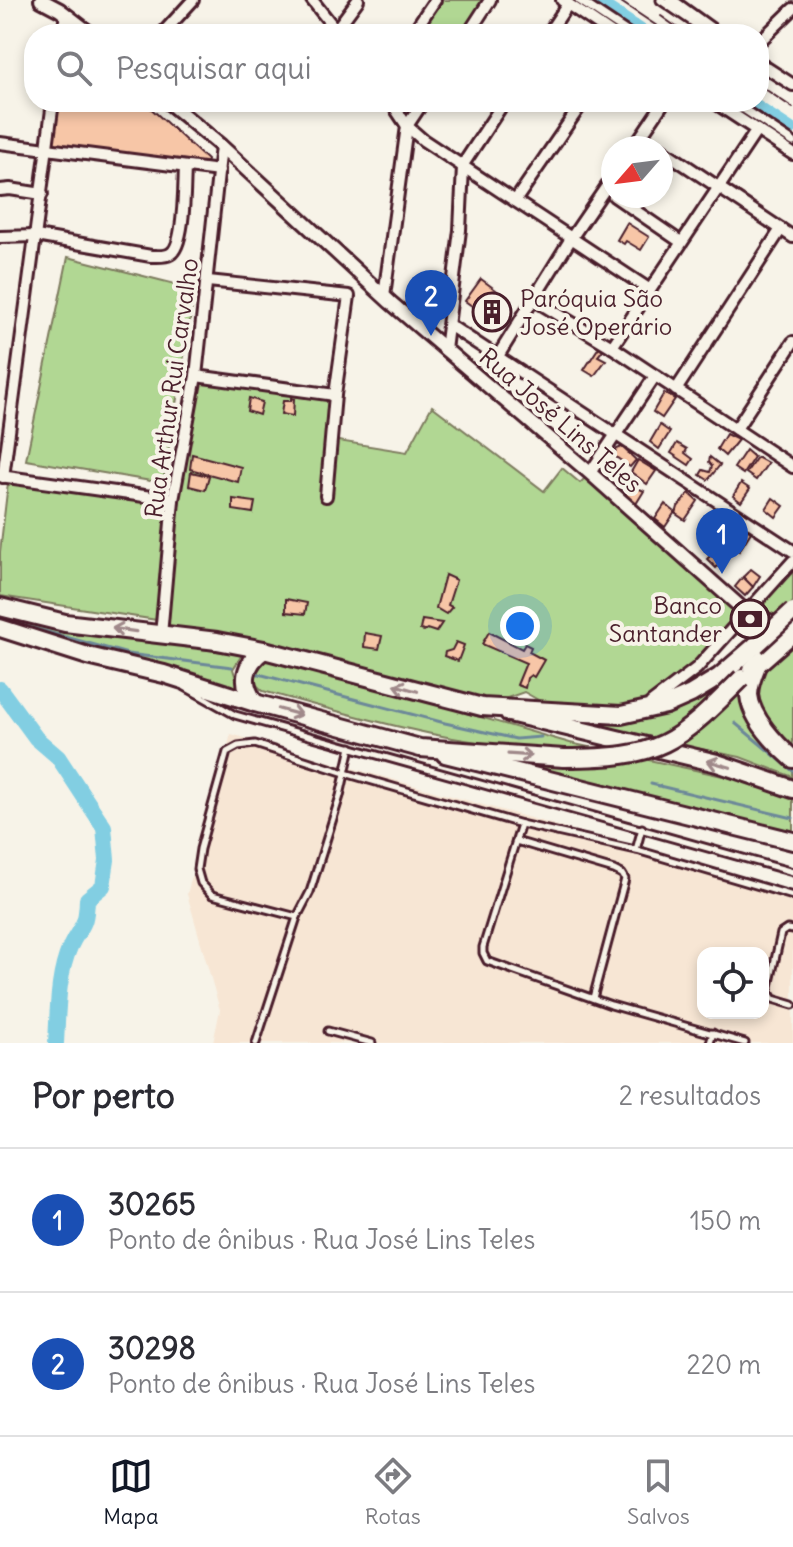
<!DOCTYPE html>
<html lang="pt">
<head>
<meta charset="utf-8">
<style>
	:root { --surface:#fff; --page:#f2f2f3; --text:#2b2b33; --muted:#7c7c81; --line:#e1e1e2; --accent:#111827 }
	body { margin:0; font-family:Delius,sans-serif; background:var(--page); color:var(--text) }
	.controls { position:absolute; right:24px; bottom:24px; display:grid; overflow:hidden; border-radius:16px; box-shadow:0 4px 12px #0003 }
	.controls button { width:72px; height:72px; display:grid; place-items:center; padding:0; border:0; border-bottom:2px solid var(--line); background:var(--surface); color:var(--text); font:40px sans-serif }
	.compass { position:absolute; left:601px; top:136px; width:72px; height:72px; border-radius:50%; background:var(--surface); box-shadow:0 4px 12px #0003; rotate:242deg }
	.you { position:absolute; left:520px; top:626px; width:28px; height:28px; margin:-20px; border:6px solid #fff; border-radius:50%; background:#1a73e8; box-shadow:0 0 0 12px #1a73e833 }
	.badge { display:grid; place-items:center; width:52px; height:52px; border-radius:50%; background:var(--accent); color:#fff; font-size:26px; font-weight:700 }
	.pin { position:absolute; translate:-50% -66px; filter:drop-shadow(0 2px 4px #0008) }
	.pin::after { content:''; position:absolute; top:42px; width:28px; height:24px; background:inherit; clip-path:polygon(0 0,100% 0,50% 100%) }
	.list { margin:0; padding:0; list-style:none }
	h2 { display:flex; justify-content:space-between; align-items:center; height:104px; margin:0; padding:0 32px; font-size:34px }
	h2 small { font-size:26px; font-weight:400; color:var(--muted) }
	.list li { display:grid; grid-template-columns:52px 1fr auto; gap:24px; align-items:center; box-sizing:border-box; height:144px; padding:0 32px; border-top:2px solid var(--line) }
	.list b { display:block; font-size:30px; white-space:nowrap }
	.list p { margin:0; font-size:26px; white-space:nowrap; color:var(--muted) }
	.list em { font-size:26px; font-style:normal; color:var(--muted) }
	.icon { flex:none; width:44px; height:44px; fill:none; stroke:currentColor; stroke-width:2; stroke-linecap:round; stroke-linejoin:round }
	.map { position:relative; flex:none; width:793px; height:1043px; overflow:hidden }
	.search { position:absolute; background:var(--surface); box-shadow:0 4px 12px #0003; left:24px; right:24px; top:24px; height:88px; display:flex; align-items:center; gap:20px; box-sizing:border-box; padding:0 28px; border-radius:32px; color:var(--muted); font-size:30px }
	.sheet { height:392px; background:var(--surface) }
	nav { display:flex; justify-content:space-around; align-items:center; box-sizing:border-box; height:112px; border-top:2px solid var(--line); background:var(--surface); font-size:22px; color:var(--muted) }
	nav a { display:grid; justify-items:center; gap:4px }
	nav .on { color:var(--accent) }
	.map>svg:first-child { display:block }
	.built { fill:#f7e6d4; fill-rule:evenodd }
	.green { fill:#b1d793; stroke:#7e7b5f; stroke-width:2 }
	.lines { fill:none; stroke-linecap:round; stroke-linejoin:round }
	.stream { stroke:#6c8899; stroke-width:3 }
	.canal { stroke:#82cee2; stroke-width:10 }
	.river { stroke:#82cee2; stroke-width:16 }
	.building { fill:#f7c6a7; stroke:#4a1f2b; stroke-width:2 }
	.service-casing { stroke:#4a1f2b; stroke-width:11 }
	.pedestrian-casing { stroke:#4a1f2b; stroke-width:13 }
	.minor-casing { stroke:#4a1f2b; stroke-width:16 }
	.tertiary-casing { stroke:#4a1f2b; stroke-width:18 }
	.primary-casing { stroke:#4a1f2b; stroke-width:22 }
	.trunk-casing { stroke:#4a1f2b; stroke-width:22 }
	.service { stroke:#f7f3e8; stroke-width:5 }
	.pedestrian { stroke:#f7f3e8; stroke-width:7 }
	.minor { stroke:#f7f3e8; stroke-width:10 }
	.tertiary { stroke:#f7f3e8; stroke-width:12 }
	.primary { stroke:#f7f3e8; stroke-width:16 }
	.trunk { stroke:#f7f3e8; stroke-width:16 }
	.tram { stroke:#4a1f2b; stroke-width:2 }
	.trunk-bridge-casing { stroke:#4a1f2b; stroke-width:22; stroke-linecap:butt }
	.trunk-bridge { stroke:#f7f3e8; stroke-width:16 }
	.oneway { stroke:#a0898a }
	.labels { text-anchor:middle; dominant-baseline:central; stroke-width:8; stroke-linejoin:round; paint-order:stroke }
	.poi-label { font-size:24px; fill:#4a1f2b; stroke:#f7f3e8; text-anchor:start }
	.street-label { font-size:24px; fill:#4a1f2b; stroke:#f7f3e8 }
</style>
</head>
<body>
<div class="map">
<svg width="793" height="1043" viewBox="0 0 793 1043">
	<rect width="100%" height="100%" fill="#f7f3e8"/>
	<filter id="ink" filterUnits="userSpaceOnUse"><feTurbulence type="fractalNoise" baseFrequency=".0125" numOctaves="2"/><feDisplacementMap in="SourceGraphic" scale="16" xChannelSelector="R" yChannelSelector="G"/><feConvolveMatrix kernelMatrix="1 2 1 2 8 2 1 2 1" color-interpolation-filters="sRGB"/></filter>
	<g filter="url(#ink)">
		<path class="built" d="M231,734L793,892V1043H213L220,1010L187,894ZM703,953H763V1013H703Z"/>
		<g class="green">
			<path d="M429,0H488L466,34H406Z"/>
			<path d="M68,257L195,289L163,483L26,460Z"/>
			<path d="M196,376L333,395L332,440L407,452L432,406L544,491L562,468L580,483L590,473L746,612L694,666L658,694L666,705L558,711L524,692L482,707L161,635L173,500Z"/>
			<path d="M8,483L168,503L157,620L0,596V552Z"/>
			<path d="M793,567V602L772,621L751,610Z"/>
			<path d="M2,617L77,634L150,641L242,655L233,669L239,688L1,621Z"/>
			<path d="M793,633V755L763,719L748,672Z"/>
			<path d="M771,643L697,716L706,725L746,686L793,763V777L740,757L551,719C605,720 660,724 709,694C731,680 751,660 771,643Z"/>
			<path d="M260,661H274L310,668L570,743L746,781L793,798V831L610,789L511,761L581,763L568,749C463,749 363,718 263,691L250,679Z"/>
		</g>
		<g class="lines">
			<g class="stream">
				<path d="M0,619L128,654L232,667"/>
				<path d="M255,673L445,723L516,739L541,737"/>
				<path d="M735,723L793,771"/>
				<path d="M651,784L793,818"/>
			</g>
			<g class="canal">
				<path d="M598,0L649,34"/>
				<path d="M752,102L793,129"/>
			</g>
			<path class="river" d="M0,689L36,738L58,757L104,827L107,860L103,886L87,899C86,930 81,923 70,947C57,977 58,1011 56,1043"/>
		</g>
		<g class="building">
			<path d="M58,102H144L207,160L205,166L52,146Z"/>
			<path d="M627,223L649,237L641,250L626,241L624,244L617,240Z"/>
			<path d="M481,279L511,301L496,323L465,301Z"/>
			<path d="M599,347L603,350L598,356L606,360L594,376L584,370Z"/>
			<path d="M664,393L675,399L662,418L653,412Z"/>
			<path d="M249,398L262,402L259,415L247,411Z"/>
			<path d="M291,398L294,399L293,416L281,414L283,401H291Z"/>
			<path d="M660,425L670,432L659,449L650,442Z"/>
			<path d="M726,434L738,440L725,456L717,449Z"/>
			<path d="M677,443L687,449L685,453L693,459L689,465L671,453Z"/>
			<path d="M622,447L636,460L630,467L613,455L617,449Z"/>
			<path d="M746,450L754,457L743,474L734,468Z"/>
			<path d="M192,454L241,467L238,482L190,469Z"/>
			<path d="M710,457L720,465L708,480L700,475L703,470L710,472L712,466L709,462Z"/>
			<path d="M757,457L768,463L756,480L746,473Z"/>
			<path d="M638,460L656,471L647,484L631,472Z"/>
			<path d="M191,472L209,476L205,490L189,486Z"/>
			<path d="M741,483L750,489L741,502L733,496Z"/>
			<path d="M631,485L644,491L636,504L625,495Z"/>
			<path d="M689,493L698,501L685,520L676,514L678,507Z"/>
			<path d="M773,498L784,506L776,517L766,509Z"/>
			<path d="M233,499L255,502L253,513L233,510Z"/>
			<path d="M665,504L675,512L665,527L655,519Z"/>
			<path d="M731,518L742,524L729,543L719,536Z"/>
			<path d="M742,526L751,532L739,551L730,545Z"/>
			<path d="M719,547L726,556L716,568L707,559Z"/>
			<path d="M751,569L760,576L753,587L743,577Z"/>
			<path d="M445,575L456,580L448,605L452,607L446,614L436,608Z"/>
			<path d="M743,577L753,587L745,596L735,587Z"/>
			<path d="M286,599L307,603L305,614L286,612Z"/>
			<path d="M422,620L442,623L436,632L427,629L424,631L420,630Z"/>
			<path d="M489,632L522,649L525,644L531,647L529,652L544,660L534,677L531,675L527,678L525,688L517,685L526,663L482,644Z"/>
			<path d="M365,633L382,636L379,649L364,647Z"/>
			<path d="M456,642L464,645L458,661L444,656L445,652L452,650Z"/>
		</g>
		<g class="lines">
			<defs>
				<g id="service">
					<path d="M185,687L235,715L793,872"/>
					<path d="M521,824L483,947V953L487,961L611,1005L745,1043"/>
					<path d="M516,841L614,870L622,874L625,879L593,998"/>
					<path d="M637,850L793,896"/>
					<path d="M297,917L212,895L201,883L197,869L200,849L227,752L238,746L255,744L345,773L521,824L636,850L642,828"/>
					<path d="M793,930L787,929L781,933L768,991L773,999L793,1005"/>
					<path d="M328,1031L372,1043"/>
					<path d="M256,1043L297,917L310,892L340,796L351,747"/>
					<path d="M710,1043L713,1033"/>
				</g>
				<g id="pedestrian">
					<path d="M579,0L630,34"/>
					<path d="M661,0L699,26"/>
					<path d="M733,102L793,142"/>
				</g>
				<g id="minor">
					<path d="M312,0L339,34"/>
					<path d="M562,0L612,34"/>
					<path d="M671,0L718,34"/>
					<path d="M336,30L358,0"/>
					<path d="M63,34L66,14"/>
					<path d="M162,34L193,0"/>
					<path d="M218,34L221,32"/>
					<path d="M412,34L435,0"/>
					<path d="M468,34L490,0"/>
					<path d="M548,34L568,4"/>
					<path d="M759,42L793,9"/>
					<path d="M759,63L793,85"/>
					<path d="M391,102L407,126L423,140L650,290"/>
					<path d="M714,102L793,154"/>
					<path d="M0,143L219,171"/>
					<path d="M633,148L664,102"/>
					<path d="M661,149L793,237"/>
					<path d="M462,166L504,102"/>
					<path d="M0,190L10,189L42,194"/>
					<path d="M614,196L681,242"/>
					<path d="M515,201L583,102"/>
					<path d="M0,237L36,236L151,256C157,256 165,257 170,254C185,246 184,185 185,167"/>
					<path d="M208,281L349,296L335,395L326,496"/>
					<path d="M384,296L407,126L423,102"/>
					<path d="M533,299L612,347L793,467"/>
					<path d="M449,325L793,551"/>
					<path d="M612,347L757,130"/>
					<path d="M445,350L460,230L463,167"/>
					<path d="M498,356L572,237L613,177"/>
					<path d="M196,376L335,395"/>
					<path d="M676,390L781,229"/>
					<path d="M736,429L793,342"/>
					<path d="M590,473L655,376"/>
					<path d="M0,476L173,500"/>
					<path d="M3,477L53,102"/>
					<path d="M161,635L173,500L196,376L221,146"/>
					<path d="M651,703L697,668L793,561"/>
				</g>
				<g id="tertiary">
					<path d="M41,0L60,10L91,34"/>
					<path d="M168,102L221,146L390,302L590,473L746,612L782,626"/>
				</g>
				<g id="primary">
					<path d="M509,713L717,763L793,789"/>
					<path d="M445,754L793,841"/>
				</g>
				<g id="trunk">
					<path d="M0,607L65,623L217,641L264,650L482,707L621,715L666,705L691,694L719,677L756,645"/>
					<path d="M0,628L88,656L164,674L255,703L420,748L564,758"/>
					<path d="M758,663C754,673 749,684 749,695C751,718 776,744 793,759"/>
					<path d="M752,669L793,633"/>
					<path d="M255,703C240,683 244,664 264,650"/>
				</g>
			</defs>
			<use href="#service" class="service-casing"/>
			<use href="#pedestrian" class="pedestrian-casing"/>
			<use href="#minor" class="minor-casing"/>
			<use href="#tertiary" class="tertiary-casing"/>
			<use href="#primary" class="primary-casing"/>
			<use href="#trunk" class="trunk-casing"/>
			<use href="#service" class="service"/>
			<use href="#pedestrian" class="pedestrian"/>
			<use href="#minor" class="minor"/>
			<use href="#tertiary" class="tertiary"/>
			<use href="#primary" class="primary"/>
			<use href="#trunk" class="trunk"/>
			<g class="tram">
				<path d="M618,0L669,34"/>
				<path d="M661,16L686,34"/>
				<path d="M759,85L793,108"/>
			</g>
			<defs>
				<g id="trunk-bridge">
					<path d="M756,645L793,611"/>
					<path d="M564,758C661,758 675,745 742,678"/>
				</g>
			</defs>
			<use href="#trunk-bridge" class="trunk-bridge-casing"/>
			<use href="#trunk-bridge" class="trunk-bridge"/>
		</g>
		<defs><path id="oneway-shaft" d="M-6 0H5M1.5-3L5.5 0L1.5 3" fill="none" stroke-width="1.6" stroke-linecap="round" stroke-linejoin="round" transform="scale(2)"/></defs>
		<g class="oneway">
			<use href="#oneway-shaft" transform="translate(124 630) rotate(-172)"/>
			<use href="#oneway-shaft" transform="translate(406 688) rotate(-164)"/>
			<use href="#oneway-shaft" transform="translate(290 712) rotate(15)"/>
			<use href="#oneway-shaft" transform="translate(520 755) rotate(4)"/>
			<use href="#oneway-shaft" transform="translate(719 764) rotate(-164)"/>
		</g>
	</g>
	<defs>
		<symbol id="building-ring" viewBox="-11 -11 22 22"><circle r="9.5" fill="#f7f3e8" stroke="#4a1f2b" stroke-width="1.5"/><path d="M-4-6H4V6H1V3H-1V6H-4ZM-2.5-4.3h1.7v1.8h-1.7ZM.8-4.3h1.7v1.8H.8ZM-2.5-1h1.7V.8h-1.7ZM.8-1h1.7V.8H.8Z" fill="#4a1f2b"/></symbol>
		<symbol id="bank-ring" viewBox="-11 -11 22 22"><circle r="9.5" fill="#f7f3e8" stroke="#4a1f2b" stroke-width="1.5"/><path d="M-6-4H6V4H-6ZM0-2.3a2.3 2.3 0 1 0 0 4.6a2.3 2.3 0 1 0 0-4.6Z" fill="#4a1f2b"/></symbol>
	</defs>
	<g fill-rule="evenodd">
		<use href="#building-ring" x="470" y="290" width="44" height="44"/>
		<use href="#bank-ring" x="728" y="597" width="44" height="44"/>
	</g>
	<g class="labels">
		<g class="poi-label">
			<text x="520" y="298">Paróquia São<tspan x="520" dy="28">José Operário</tspan></text>
			<text x="722" y="605" text-anchor="end">Banco<tspan x="722" dy="28">Santander</tspan></text>
		</g>
		<g class="street-label">
			<text transform="translate(171 388) rotate(-82)">Rua Arthur Rui Carvalho</text>
			<text transform="translate(561 420) rotate(41)">Rua José Lins Teles</text>
		</g>
	</g>
</svg>
<div class="controls">
<button><svg class="icon" aria-label="locate" viewBox="0 0 24 24"><circle cx="12" cy="12" r="6"/><path d="M12 2v4M12 18v4M2 12h4M18 12h4"/></svg></button>
</div>
<svg class="compass" viewBox="-18 -18 36 36"><path d="M0-13l5 13h-10z" fill="#e53935"/><path d="M0 13l5-13h-10z" fill="#7c7c81"/></svg>
<div class="you"></div>
<div class="pin badge" style="left:722px;top:574px;background:#1a4fb4">1</div>
<div class="pin badge" style="left:431px;top:336px;background:#1a4fb4">2</div>
<div class="search"><svg class="icon" aria-label="search" viewBox="0 0 24 24"><circle cx="10" cy="10" r="6"/><path d="M15 15l6 6"/></svg>Pesquisar aqui</div>
</div>
<section class="sheet">
<h2>Por perto<small>2 resultados</small></h2>
<ul class="list">
<li><span class="badge" style="background:#1a4fb4">1</span><div><b>30265</b><p>Ponto de ônibus · Rua José Lins Teles</p></div><em>150 m</em></li>
<li><span class="badge" style="background:#1a4fb4">2</span><div><b>30298</b><p>Ponto de ônibus · Rua José Lins Teles</p></div><em>220 m</em></li>
</ul>
</section>
<nav>
<a class="on"><svg class="icon" aria-label="map" viewBox="0 0 24 24"><path d="M3 6l6-2 6 2 6-2v14l-6 2-6-2-6 2zM9 4v14M15 6v14"/></svg>Mapa</a>
<a><svg class="icon" aria-label="directions" viewBox="0 0 24 24"><path d="M12 3l9 9-9 9-9-9zM9 14v-3h6M13 9l2 2-2 2"/></svg>Rotas</a>
<a><svg class="icon" aria-label="saved" viewBox="0 0 24 24"><path d="M7 4h10v16l-5-4-5 4z"/></svg>Salvos</a>
</nav>
</body>
</html>
